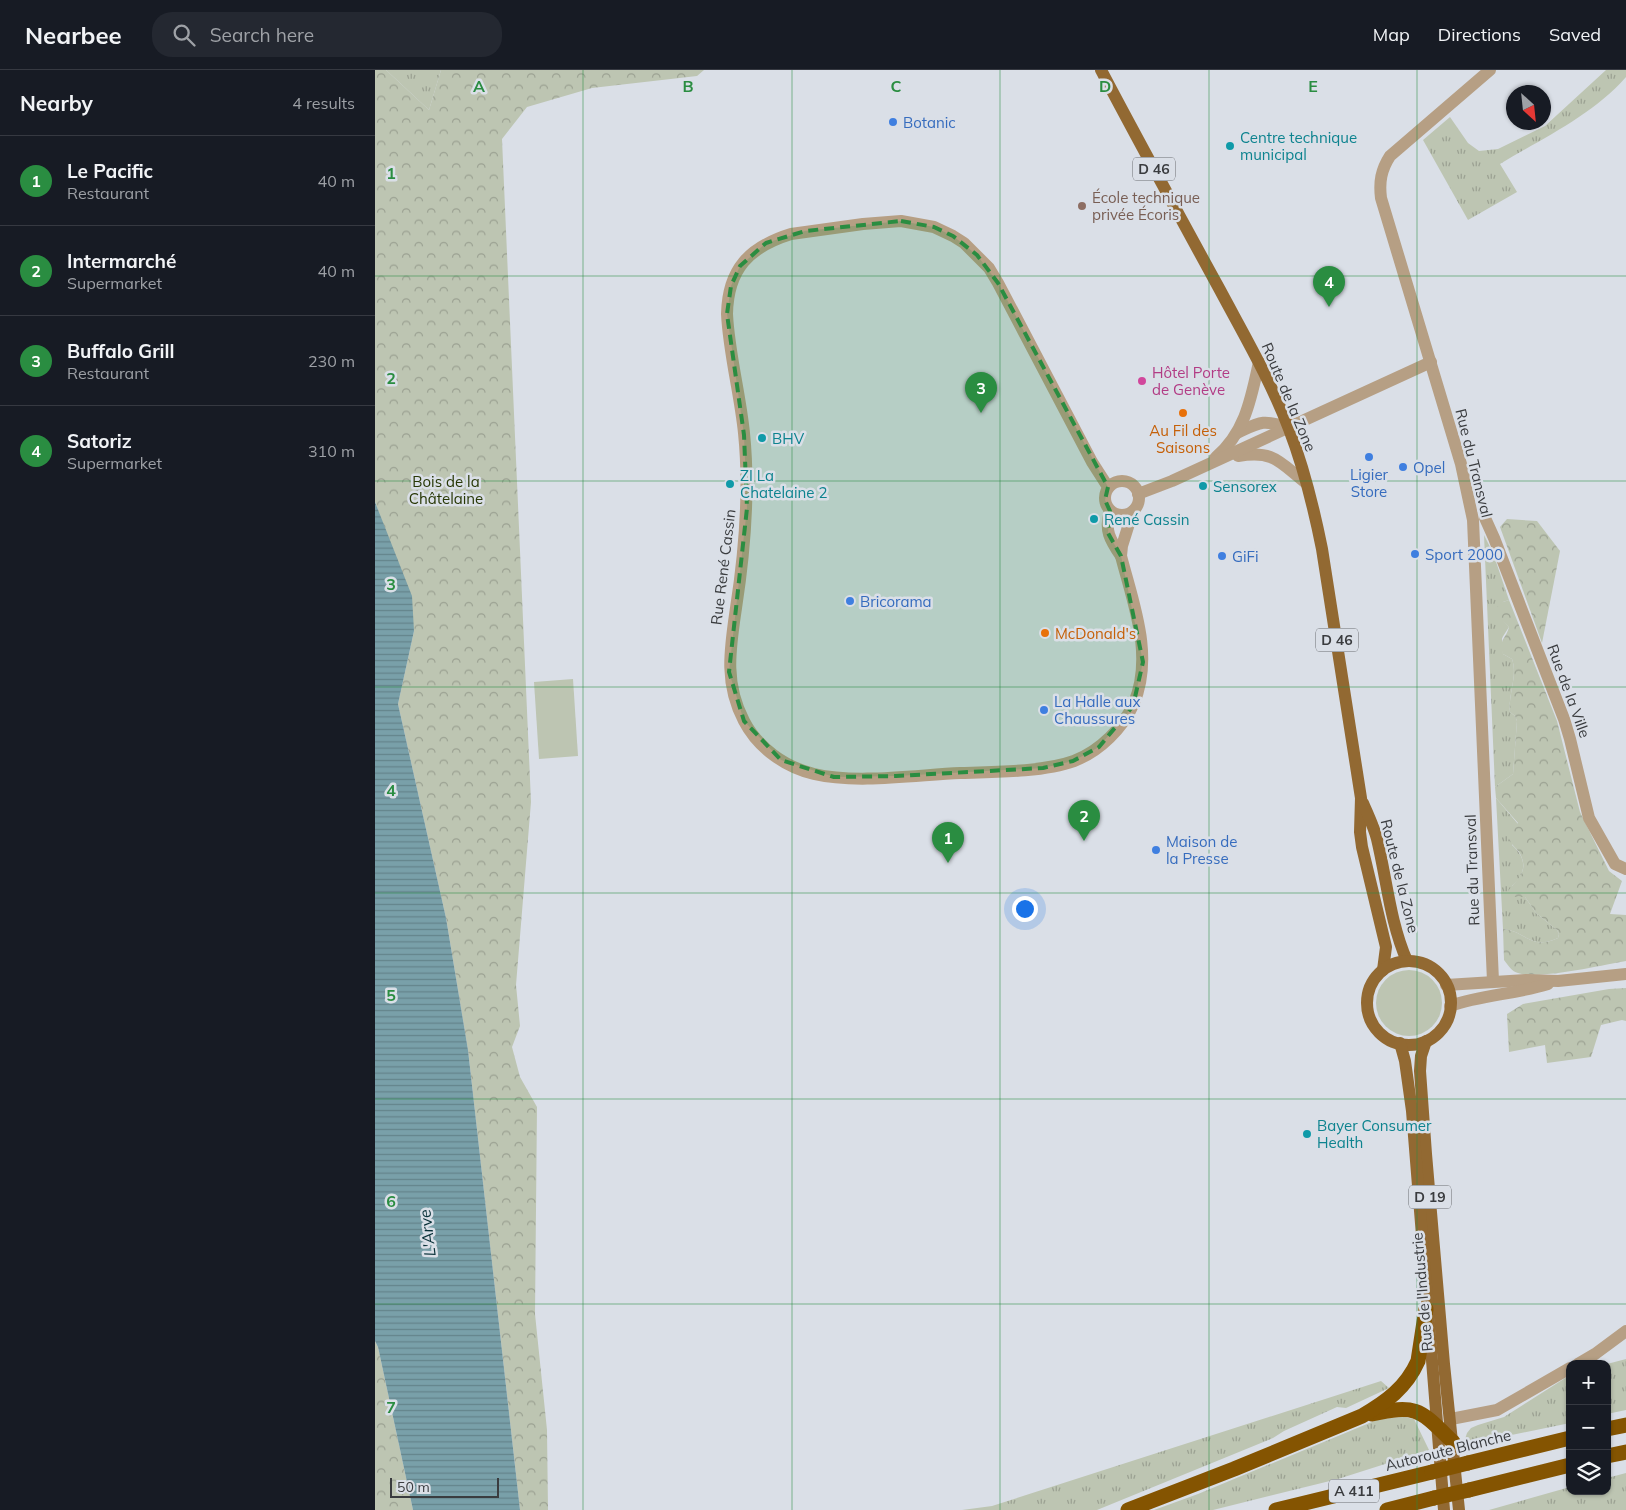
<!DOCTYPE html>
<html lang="en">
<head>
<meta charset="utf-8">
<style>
	:root { --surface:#171b24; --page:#242831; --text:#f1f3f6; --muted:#9ea1a6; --line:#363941; --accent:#2a8d41 }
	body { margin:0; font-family:Mulish,sans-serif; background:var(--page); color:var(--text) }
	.controls { position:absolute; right:15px; bottom:15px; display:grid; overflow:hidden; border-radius:10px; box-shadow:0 1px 4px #0004 }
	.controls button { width:45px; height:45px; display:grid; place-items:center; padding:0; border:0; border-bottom:1px solid var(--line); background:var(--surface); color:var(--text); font:25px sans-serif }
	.compass { position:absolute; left:1131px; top:15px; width:45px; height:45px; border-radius:50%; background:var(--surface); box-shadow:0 1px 4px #0004; rotate:153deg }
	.scale { position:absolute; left:15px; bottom:12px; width:109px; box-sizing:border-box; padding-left:5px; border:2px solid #3a3c3f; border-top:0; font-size:14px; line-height:18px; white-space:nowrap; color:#3a3c3f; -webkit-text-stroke:4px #dadfe7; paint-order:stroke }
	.you { position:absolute; left:649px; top:838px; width:18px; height:18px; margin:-12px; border:4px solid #fff; border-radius:50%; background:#1a73e8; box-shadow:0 0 0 8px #1a73e833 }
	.badge { display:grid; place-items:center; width:32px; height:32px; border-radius:50%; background:var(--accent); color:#fff; font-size:16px; font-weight:700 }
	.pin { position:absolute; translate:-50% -41px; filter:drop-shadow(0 1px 2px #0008) }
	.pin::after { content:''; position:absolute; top:26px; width:18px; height:15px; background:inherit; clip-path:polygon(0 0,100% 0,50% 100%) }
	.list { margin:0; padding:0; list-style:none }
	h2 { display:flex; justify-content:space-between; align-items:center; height:65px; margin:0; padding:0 20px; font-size:21px }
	h2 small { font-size:16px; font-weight:400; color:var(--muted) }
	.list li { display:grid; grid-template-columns:32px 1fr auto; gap:15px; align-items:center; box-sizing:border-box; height:90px; padding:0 20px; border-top:1px solid var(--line) }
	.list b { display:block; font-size:19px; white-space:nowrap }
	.list p { margin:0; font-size:16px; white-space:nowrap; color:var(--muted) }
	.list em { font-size:16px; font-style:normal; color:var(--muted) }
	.icon { flex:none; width:28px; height:28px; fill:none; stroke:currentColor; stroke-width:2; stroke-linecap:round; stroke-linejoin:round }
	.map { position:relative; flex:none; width:1251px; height:1440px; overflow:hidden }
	header { display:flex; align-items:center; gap:30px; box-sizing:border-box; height:70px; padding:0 25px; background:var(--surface); border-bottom:1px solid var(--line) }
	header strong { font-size:24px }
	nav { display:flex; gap:28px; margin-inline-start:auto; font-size:18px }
	.search { width:350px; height:45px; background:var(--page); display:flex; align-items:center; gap:12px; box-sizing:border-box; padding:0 18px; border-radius:20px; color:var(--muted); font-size:19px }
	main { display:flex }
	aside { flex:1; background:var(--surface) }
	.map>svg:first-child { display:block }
	.grass { fill:url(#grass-tufts) }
	.forest { fill:url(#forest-crowns) }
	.garden { fill:#bdc5b2 }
	.water { fill:url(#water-rules) }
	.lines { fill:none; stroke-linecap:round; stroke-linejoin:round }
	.minor { stroke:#b69f84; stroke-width:12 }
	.tertiary { stroke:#b69f84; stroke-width:12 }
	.primary { stroke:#926932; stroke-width:12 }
	.motorway { stroke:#845401; stroke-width:15 }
	.motorway-bridge { stroke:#845401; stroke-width:15 }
	.marked { fill:#2a8d41; fill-opacity:0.2; stroke:#2a8d41; stroke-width:4; stroke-dasharray:10 6; stroke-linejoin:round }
	.grid { fill:none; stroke:#2a8d41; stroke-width:1; stroke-opacity:0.55 }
	.shop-dot { fill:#3f7fe0; stroke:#dadfe7; stroke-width:2 }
	.culture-dot { fill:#0f9aa8; stroke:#dadfe7; stroke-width:2 }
	.education-dot { fill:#8d6e63; stroke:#dadfe7; stroke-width:2 }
	.hotel-dot { fill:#d1479c; stroke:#dadfe7; stroke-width:2 }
	.food-dot { fill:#e8710a; stroke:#dadfe7; stroke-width:2 }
	.labels { text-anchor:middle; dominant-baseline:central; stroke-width:5; stroke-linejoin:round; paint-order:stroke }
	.shield { fill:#dadfe7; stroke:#6a6d71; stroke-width:1 }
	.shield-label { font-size:14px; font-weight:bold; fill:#3a3c3f }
	.shop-label { font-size:15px; fill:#366cbe; stroke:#dadfe7; text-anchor:start }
	.culture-label { font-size:15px; fill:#0d838f; stroke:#dadfe7; text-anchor:start }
	.education-label { font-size:15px; fill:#785e54; stroke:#dadfe7; text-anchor:start }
	.hotel-label { font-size:15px; fill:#b23c85; stroke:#dadfe7; text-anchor:start }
	.street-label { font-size:15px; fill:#3a3c3f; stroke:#dadfe7 }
	.food-label { font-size:15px; fill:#c56008; stroke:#dadfe7 }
	.park-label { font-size:15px; fill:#283806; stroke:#dadfe7 }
	.water-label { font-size:16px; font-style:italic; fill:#083038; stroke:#dadfe7 }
	.grid-label { font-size:16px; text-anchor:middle; font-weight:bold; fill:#2a8d41; stroke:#dadfe7; stroke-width:5; stroke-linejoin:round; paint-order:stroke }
</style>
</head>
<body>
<header>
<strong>Nearbee</strong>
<div class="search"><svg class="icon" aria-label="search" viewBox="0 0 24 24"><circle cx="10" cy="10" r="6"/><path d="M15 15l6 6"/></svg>Search here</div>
<nav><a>Map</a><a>Directions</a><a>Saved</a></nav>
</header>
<main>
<aside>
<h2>Nearby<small>4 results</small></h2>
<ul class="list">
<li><span class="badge">1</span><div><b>Le Pacific</b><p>Restaurant</p></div><em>40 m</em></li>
<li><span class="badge">2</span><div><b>Intermarché</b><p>Supermarket</p></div><em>40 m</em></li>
<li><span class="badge">3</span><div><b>Buffalo Grill</b><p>Restaurant</p></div><em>230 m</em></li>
<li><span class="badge">4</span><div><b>Satoriz</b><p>Supermarket</p></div><em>310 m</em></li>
</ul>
</aside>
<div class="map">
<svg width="1251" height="1440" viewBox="0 0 1251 1440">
	<defs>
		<pattern id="grass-tufts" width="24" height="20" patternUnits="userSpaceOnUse" patternTransform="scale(1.25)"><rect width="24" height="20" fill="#bdc5b2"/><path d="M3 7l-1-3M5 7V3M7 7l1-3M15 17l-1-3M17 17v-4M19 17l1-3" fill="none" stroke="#9ba192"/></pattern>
		<pattern id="forest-crowns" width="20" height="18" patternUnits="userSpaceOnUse" patternTransform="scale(1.25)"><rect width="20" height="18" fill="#bdc5b2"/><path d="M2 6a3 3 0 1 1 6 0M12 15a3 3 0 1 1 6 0" fill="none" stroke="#9ba192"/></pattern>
		<pattern id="water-rules" width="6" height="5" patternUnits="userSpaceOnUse" patternTransform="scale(1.25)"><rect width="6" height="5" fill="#79a0a9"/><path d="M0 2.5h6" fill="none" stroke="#64848b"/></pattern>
	</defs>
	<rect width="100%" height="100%" fill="#dadfe7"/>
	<g class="grass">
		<path d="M11,0H66L54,40Z"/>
		<path d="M1231,0H1251V7C1218,45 1168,68 1125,94L1142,122L1093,150L1048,70L1075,47L1093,73L1104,81L1123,79L1170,56Z"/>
		<path d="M1109,465L1118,483L1134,530L1128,532L1126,548L1134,557L1127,568L1128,584L1137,589C1143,606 1133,624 1135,642L1140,646L1142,651L1138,704L1120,717Z"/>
		<path d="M1121,728L1143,754L1139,759L1137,775C1152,788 1152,803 1137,816L1138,827H1150L1161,843L1182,860L1184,864L1183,868C1156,881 1151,861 1128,859Z"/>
		<path d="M1251,1289V1340L1232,1344V1294Z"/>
		<path d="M1195,1305V1353L1117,1369L1089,1372L1092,1363L1096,1358L1103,1355L1129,1347Z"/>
		<path d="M1006,1311L1014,1318L971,1338L962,1337L909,1361L898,1368L722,1440H587L617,1436Z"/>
		<path d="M1028,1347L1039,1349L1054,1380L963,1409L838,1440H779L823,1424L1004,1349Z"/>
		<path d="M1251,1403V1440H1114L1195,1417V1421H1232V1408Z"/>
	</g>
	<g class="forest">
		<path d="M0,0H11L54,40L66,0H329L322,6L217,18L152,37L127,69L156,732L141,915L145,956L137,977L145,1007L162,1037L160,1244L172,1360L173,1440H145L93,980L71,848L23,634L39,561L14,470L0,432Z"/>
		<path d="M1132,449L1162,451L1185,481L1167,573L1125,457Z"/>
		<path d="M1134,530L1182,651L1205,742L1234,801L1247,811L1235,844L1251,845V891C1227,895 1164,910 1143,903C1137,902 1133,895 1129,890L1128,859C1151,861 1156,881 1183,868L1184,864L1182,860L1161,843L1150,827H1138L1133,825V821C1143,808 1155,801 1144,782C1141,778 1137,775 1134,770V764L1143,753L1121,728L1120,717L1138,704L1142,651L1140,646L1135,642C1133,624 1143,606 1137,589L1128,584C1123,570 1131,569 1134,557L1121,544L1122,537L1128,532Z"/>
		<path d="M1251,918V951L1247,950L1226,955L1216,987L1172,993L1170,975L1134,982L1132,944L1148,934L1234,919Z"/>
		<path d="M0,1271L3,1277L38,1440H0Z"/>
	</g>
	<g class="garden">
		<path d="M198,609L203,686L164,689L159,612Z"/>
		<circle cx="1034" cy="933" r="33"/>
	</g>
	<path class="water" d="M0,432L37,526L39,561L23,634L71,848L93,980L145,1440H38L3,1277L0,1271Z"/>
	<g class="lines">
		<g class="minor">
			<path d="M1115,0L1015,86C1006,100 1004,112 1006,128L1086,394L1098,450L1118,911"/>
			<path d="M862,363C885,352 888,349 914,358"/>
			<path d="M863,386C900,380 904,392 931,413"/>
			<path d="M840,388C870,363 876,329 884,292"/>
			<circle cx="747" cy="428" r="17"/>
			<path d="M733,417L717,392L623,213L614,198L589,173L578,166L559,157L526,151L488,154L416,164C374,177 353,199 352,244C354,284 365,323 369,363C375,422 370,480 361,538C355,579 349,613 369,651C383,678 410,697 439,704C481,714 541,705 585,703C618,702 669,702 699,691C725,681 748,658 759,633C779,585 758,533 746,486L747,476L758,441"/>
			<path d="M763,424L797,411L1056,292"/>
			<path d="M735,441C729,460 735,470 746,486"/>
			<path d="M1110,448L1119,468L1189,649L1195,669L1214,748L1240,794L1251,799"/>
			<path d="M1203,1294L1220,1284L1251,1261"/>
			<path d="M1076,1349L1122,1340L1195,1298"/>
		</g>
		<g class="tertiary">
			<path d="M1071,915L1151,910L1183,911L1251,904"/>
			<path d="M1075,936C1107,925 1141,924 1173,914"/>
		</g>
		<g class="primary">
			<path d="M726,0C765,74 805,147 845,220C869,265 896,311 914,359C929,398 939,439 947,479L986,728L985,762L987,777L1011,877L1008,900"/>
			<path d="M988,733C993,745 999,757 1002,769C1012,811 1015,852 1032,891"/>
			<circle cx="1034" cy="933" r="42"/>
			<path d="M1051,971L1046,986L1045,1001L1051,1084L1069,1294L1084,1440"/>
			<path d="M1025,973L1030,991L1037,1041L1069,1440"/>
		</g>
		<g class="motorway">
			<path d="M997,1344C1043,1334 1045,1340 1078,1372"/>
			<path d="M1232,1359L1251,1355"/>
			<path d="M1232,1386L1251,1382"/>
			<path d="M1093,1393L1195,1368"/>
			<path d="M1094,1420L1195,1395"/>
			<path d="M753,1440L859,1399L987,1346C1011,1332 1031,1318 1043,1291L1051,1239"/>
			<path d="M901,1440L1057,1402"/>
			<path d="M1012,1440L1059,1428"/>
		</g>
		<g class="motorway-bridge">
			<path d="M1057,1402L1093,1393"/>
			<path d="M1059,1428L1094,1420"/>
		</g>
	</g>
	<path class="marked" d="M526,151L559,157L578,166L602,185L623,213L733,417L730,430L735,441L733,463L746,486L768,592L758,636L724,677L698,691L668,698L521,706L459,707L406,690L369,651L354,602L372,438L369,365L352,244L356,216L365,196L391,173L430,161Z"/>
	<path class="grid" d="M208,0V1440M417,0V1440M625,0V1440M834,0V1440M1042,0V1440M0,206H1251M0,411H1251M0,617H1251M0,823H1251M0,1029H1251M0,1234H1251"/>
	<g class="shop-dot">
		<circle cx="518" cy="52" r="5"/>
		<circle cx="994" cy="387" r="5"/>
		<circle cx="1028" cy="397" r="5"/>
		<circle cx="1040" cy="484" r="5"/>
		<circle cx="847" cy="486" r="5"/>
		<circle cx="475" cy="531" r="5"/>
		<circle cx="669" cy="640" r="5"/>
		<circle cx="781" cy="780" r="5"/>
	</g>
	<g class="culture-dot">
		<circle cx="855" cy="76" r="5"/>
		<circle cx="387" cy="368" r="5"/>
		<circle cx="355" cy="414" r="5"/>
		<circle cx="828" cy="416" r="5"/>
		<circle cx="719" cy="449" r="5"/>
		<circle cx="932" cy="1064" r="5"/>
	</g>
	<circle class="education-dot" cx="707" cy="136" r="5"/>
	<circle class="hotel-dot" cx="767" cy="311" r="5"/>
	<g class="food-dot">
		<circle cx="808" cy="343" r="5"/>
		<circle cx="670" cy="563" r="5"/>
	</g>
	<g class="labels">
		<g class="shield">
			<rect x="758" y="87.5" width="42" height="23" rx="4"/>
			<rect x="941" y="558.5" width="42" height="23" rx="4"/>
			<rect x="1034" y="1115.5" width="42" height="23" rx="4"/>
			<rect x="954" y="1409.5" width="50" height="23" rx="4"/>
		</g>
		<g class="shield-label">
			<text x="779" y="99">D 46</text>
			<text x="962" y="570">D 46</text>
			<text x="1055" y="1127">D 19</text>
			<text x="979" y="1421">A 411</text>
		</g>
		<g class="shop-label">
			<text x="528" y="52">Botanic</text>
			<text x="1038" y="397">Opel</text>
			<text x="994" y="404" text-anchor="middle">Ligier<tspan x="994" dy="17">Store</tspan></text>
			<text x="1050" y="484">Sport 2000</text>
			<text x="857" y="486">GiFi</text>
			<text x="485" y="531">Bricorama</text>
			<text x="679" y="631">La Halle aux<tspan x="679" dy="17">Chaussures</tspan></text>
			<text x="791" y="771">Maison de<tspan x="791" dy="17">la Presse</tspan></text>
		</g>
		<g class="culture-label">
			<text x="865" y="67">Centre technique<tspan x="865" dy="17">municipal</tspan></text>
			<text x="397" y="368">BHV</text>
			<text x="365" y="405">ZI La<tspan x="365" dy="17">Chatelaine 2</tspan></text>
			<text x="838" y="416">Sensorex</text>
			<text x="729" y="449">René Cassin</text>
			<text x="942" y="1055">Bayer Consumer<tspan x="942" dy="17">Health</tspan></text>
		</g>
		<g class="education-label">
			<text x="717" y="127">École technique<tspan x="717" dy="17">privée Écoris</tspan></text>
		</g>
		<g class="hotel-label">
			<text x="777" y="302">Hôtel Porte<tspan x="777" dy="17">de Genève</tspan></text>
		</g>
		<g class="street-label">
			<text transform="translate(914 327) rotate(67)">Route de la Zone</text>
			<text transform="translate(1099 393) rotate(76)">Rue du Transval</text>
			<text transform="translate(348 497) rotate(-83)">Rue René Cassin</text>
			<text transform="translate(1194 621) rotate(70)">Rue de la Ville</text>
			<text transform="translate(1097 800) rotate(-92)">Rue du Transval</text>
			<text transform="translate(1025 806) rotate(76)">Route de la Zone</text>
			<text transform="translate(1047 1222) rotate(-95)">Rue de l'Industrie</text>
			<text transform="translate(1073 1380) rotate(-14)">Autoroute Blanche</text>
		</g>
		<g class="food-label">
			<text x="808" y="360">Au Fil des<tspan x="808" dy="17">Saisons</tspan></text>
			<text x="680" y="563" text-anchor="start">McDonald's</text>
		</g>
		<g class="park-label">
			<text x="71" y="411">Bois de la<tspan x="71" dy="17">Châtelaine</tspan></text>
		</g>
		<g class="water-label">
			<text transform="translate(52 1163) rotate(-97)">L'Arve</text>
		</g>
	</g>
	<g class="grid-label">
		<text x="104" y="22">A</text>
		<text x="313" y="22">B</text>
		<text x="521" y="22">C</text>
		<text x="730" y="22">D</text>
		<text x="938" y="22">E</text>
		<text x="16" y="109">1</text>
		<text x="16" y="314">2</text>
		<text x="16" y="520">3</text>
		<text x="16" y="726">4</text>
		<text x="16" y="931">5</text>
		<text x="16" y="1137">6</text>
		<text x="16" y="1343">7</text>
	</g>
</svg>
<div class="controls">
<button>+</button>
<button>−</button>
<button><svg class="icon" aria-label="layers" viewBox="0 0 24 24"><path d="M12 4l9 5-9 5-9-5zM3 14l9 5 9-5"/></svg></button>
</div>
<svg class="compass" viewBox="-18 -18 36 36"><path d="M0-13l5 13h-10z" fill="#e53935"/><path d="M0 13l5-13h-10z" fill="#9ea1a6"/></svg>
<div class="scale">50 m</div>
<div class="you"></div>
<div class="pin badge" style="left:573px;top:793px">1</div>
<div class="pin badge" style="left:709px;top:771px">2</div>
<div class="pin badge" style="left:606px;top:343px">3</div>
<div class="pin badge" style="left:954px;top:237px">4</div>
</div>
</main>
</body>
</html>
